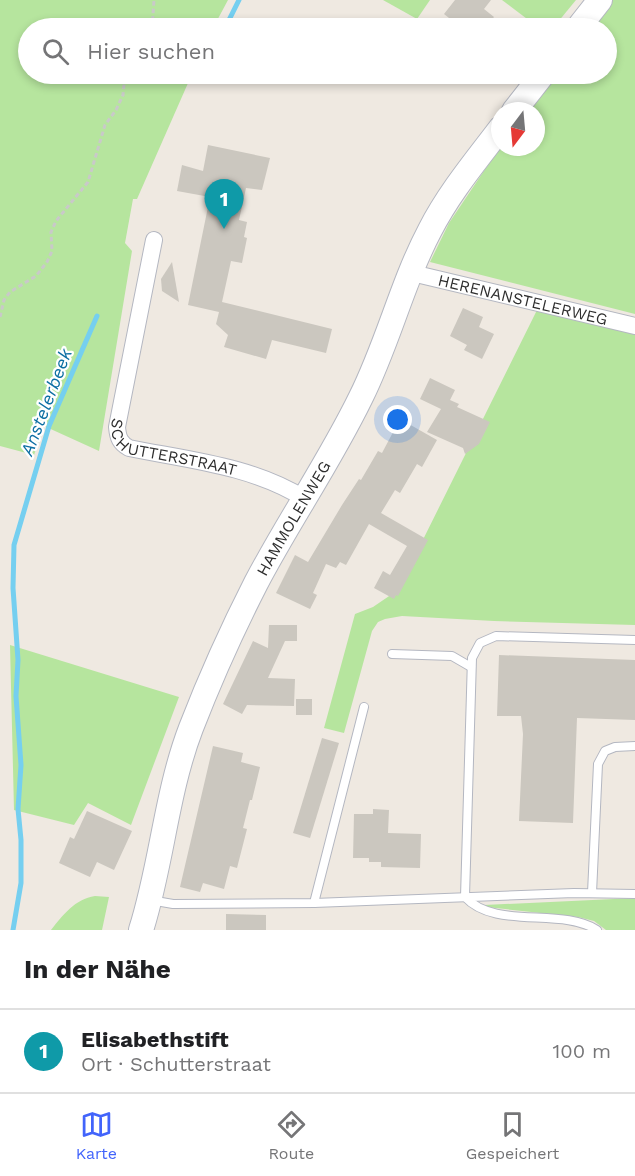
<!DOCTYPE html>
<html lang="de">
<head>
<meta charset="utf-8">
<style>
	:root { --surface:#fff; --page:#f2f2f2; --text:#202124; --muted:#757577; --line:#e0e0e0; --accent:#4264fb }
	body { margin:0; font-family:"Work Sans",sans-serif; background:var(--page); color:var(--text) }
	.compass { position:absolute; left:491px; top:102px; width:54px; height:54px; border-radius:50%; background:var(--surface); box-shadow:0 3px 9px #0003; rotate:196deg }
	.you { position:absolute; left:398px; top:420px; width:21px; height:21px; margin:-15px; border:4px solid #fff; border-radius:50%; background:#1a73e8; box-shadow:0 0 0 9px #1a73e833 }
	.badge { display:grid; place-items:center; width:39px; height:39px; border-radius:50%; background:var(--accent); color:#fff; font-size:20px; font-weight:700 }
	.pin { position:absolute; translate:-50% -50px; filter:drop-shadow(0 2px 3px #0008) }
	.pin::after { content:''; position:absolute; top:32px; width:21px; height:18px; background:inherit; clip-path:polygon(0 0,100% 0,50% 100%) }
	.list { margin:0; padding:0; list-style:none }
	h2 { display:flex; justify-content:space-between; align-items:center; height:78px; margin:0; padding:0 24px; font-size:26px }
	h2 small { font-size:20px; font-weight:400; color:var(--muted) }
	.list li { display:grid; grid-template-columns:39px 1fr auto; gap:18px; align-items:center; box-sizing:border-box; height:84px; padding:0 24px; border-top:2px solid var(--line) }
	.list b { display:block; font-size:22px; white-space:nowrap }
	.list p { margin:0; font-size:20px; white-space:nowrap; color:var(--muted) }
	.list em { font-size:20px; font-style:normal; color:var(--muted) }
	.icon { flex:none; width:33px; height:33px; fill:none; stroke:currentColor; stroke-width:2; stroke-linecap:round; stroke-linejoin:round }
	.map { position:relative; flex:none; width:635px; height:930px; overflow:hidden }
	.search { position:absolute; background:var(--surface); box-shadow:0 3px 9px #0003; left:18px; right:18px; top:18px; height:66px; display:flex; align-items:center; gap:15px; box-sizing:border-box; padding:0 21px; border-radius:33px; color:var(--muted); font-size:22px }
	.sheet { height:162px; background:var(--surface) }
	nav { display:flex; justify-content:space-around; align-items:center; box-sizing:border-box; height:84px; border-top:2px solid var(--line); background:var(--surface); font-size:16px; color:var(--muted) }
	nav a { display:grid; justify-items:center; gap:3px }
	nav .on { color:var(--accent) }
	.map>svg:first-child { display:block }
	.green { fill:#b6e59e }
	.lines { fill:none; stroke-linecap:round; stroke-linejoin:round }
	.stream { stroke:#75cff0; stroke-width:5 }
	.building { fill:#cbc7bf }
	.lane-casing { stroke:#b4b7c1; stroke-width:10 }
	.street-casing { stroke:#b4b7c1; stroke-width:18 }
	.secondary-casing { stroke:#b4b7c1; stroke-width:26 }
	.path { stroke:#c9c9c9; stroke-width:3; stroke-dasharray:4.5 3; stroke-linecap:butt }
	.lane { stroke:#fff; stroke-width:8 }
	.street { stroke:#fff; stroke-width:16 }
	.secondary { stroke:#fff; stroke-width:24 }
	.labels { text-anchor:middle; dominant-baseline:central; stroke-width:4.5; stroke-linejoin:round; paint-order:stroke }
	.street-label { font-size:16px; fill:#2e2e2e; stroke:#fff }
	.water-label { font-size:18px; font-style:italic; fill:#0d6fa3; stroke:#fff }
</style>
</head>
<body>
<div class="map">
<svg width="635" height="930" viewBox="0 0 635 930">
	<rect width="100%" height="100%" fill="#efe9e1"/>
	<g class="green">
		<path d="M0,0H228L213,28H28V74H192L137,199H133L125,243L132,251L99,451L44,426L34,455L0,446Z"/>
		<path d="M383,0H430L417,19Z"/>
		<path d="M502,0H576L553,28H539Z"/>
		<path d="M612,0H635V314L430,262L449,223L500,147H536V111H528L556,74H606V28H591Z"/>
		<path d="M541,302L635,324V625L494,621L402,616L385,619L378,622L372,631L344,733L324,728L355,614L373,607L398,590Z"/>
		<path d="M10,645L179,697L131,825L88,803L74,825L14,810Z"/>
		<path d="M95,896L109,897L102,930H51C63,915 75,899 95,896Z"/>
		<path d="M635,898V930H606L594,921L578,917L486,907L484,905Z"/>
	</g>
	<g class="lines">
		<g class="stream">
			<path d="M225,28L239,0"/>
			<path d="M13,930L21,883V840L18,809L21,765L16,696L18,660L13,588L14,545L49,426L97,316"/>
		</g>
	</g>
	<g class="building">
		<path d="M455,0H491L484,9L494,17L485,28H449L454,22L444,14Z"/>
		<path d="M208,145L270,158L262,190L246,188L239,220L247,222L244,237L247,238L242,263L231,261L222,302L332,329L326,353L272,340L266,359L224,347L228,335L216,324L219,312L188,305L210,197L177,191L182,165L203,171Z"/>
		<path d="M172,262L179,302L162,291L161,279Z"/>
		<path d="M463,308L483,317L479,327L494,334L482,359L464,350L467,345L450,336Z"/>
		<path d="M430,378L455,390L450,400L459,404L457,407L490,422L479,444L465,454L463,448L427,432L441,409L420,399Z"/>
		<path d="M400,419L437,440L422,467L417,464L400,493L395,490L381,513L428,540L398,596L396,595L394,599L374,588L383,571L390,575L407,546L369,524L346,565L340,562L336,568L326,564L313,593L317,595L310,609L276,593L295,555L308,562L342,505L359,479L361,480L378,451L382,453Z"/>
		<path d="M269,625H297V641H285L268,678L295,679L294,706L247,705L242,714L223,704L253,641L268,648Z"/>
		<path d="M499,655L635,660V720L577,718L573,823L519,821L523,734L521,716H497Z"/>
		<rect x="296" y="699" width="16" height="16"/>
		<path d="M322,738L339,743L310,838L293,833Z"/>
		<path d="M213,746L243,753L241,762L260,767L252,800H250L243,828L247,829L237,868L230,866L224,889L203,883L200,892L180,887Z"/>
		<path d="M373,809L389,810L388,833L421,834L420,868L381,867V862H369V858H353L354,814H373Z"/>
		<path d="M87,811L132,831L114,870L97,862L90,877L59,863L70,837L74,839Z"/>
		<path d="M226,914L266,915V930H226Z"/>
	</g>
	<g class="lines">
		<defs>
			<g id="lane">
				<path d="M392,654L452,656L471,667"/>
				<path d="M592,893L598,764L605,751L615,747L635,746"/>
				<path d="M150,900L173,904L314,903L574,893L635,894"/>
				<path d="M314,903L364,707"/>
				<path d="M597,930C561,907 495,930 465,897L472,658L480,643L496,636L635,640"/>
			</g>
			<g id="street">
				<path id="s1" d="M154,240L117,427C118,438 120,443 129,448C189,460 253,466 305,499"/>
				<path id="s2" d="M412,273L635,326"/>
			</g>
			<g id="secondary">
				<path d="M578,28L600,0"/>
				<path d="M514,111L543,74"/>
				<path id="s3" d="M141,930C162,864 166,793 191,728C210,679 232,630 256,583C289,520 330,461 361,397C388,343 402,283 430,230C449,193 475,162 500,129"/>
			</g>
		</defs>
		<use href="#lane" class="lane-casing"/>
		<use href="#street" class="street-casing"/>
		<use href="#secondary" class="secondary-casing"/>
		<g class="path">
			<path d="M152,28L154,0"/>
			<path d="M0,317L4,300L10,292L36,276L47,262L52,251L51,232L56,221L88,182L105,125L116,110L123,95L125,74"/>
		</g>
		<use href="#lane" class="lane"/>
		<use href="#street" class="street"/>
		<use href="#secondary" class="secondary"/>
	</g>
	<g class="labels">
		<g class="street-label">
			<text stroke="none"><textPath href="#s2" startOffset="114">HERENANSTELERWEG</textPath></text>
			<text stroke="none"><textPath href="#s1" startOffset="254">SCHUTTERSTRAAT</textPath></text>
			<text stroke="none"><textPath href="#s3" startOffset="442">HAMMOLENWEG</textPath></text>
		</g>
		<g class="water-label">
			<text transform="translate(46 402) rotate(-69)">Anstelerbeek</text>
		</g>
	</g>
</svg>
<svg class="compass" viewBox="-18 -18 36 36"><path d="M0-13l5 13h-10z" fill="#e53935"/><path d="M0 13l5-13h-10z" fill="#757577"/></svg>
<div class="you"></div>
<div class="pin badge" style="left:224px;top:229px;background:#0f9aa8">1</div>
<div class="search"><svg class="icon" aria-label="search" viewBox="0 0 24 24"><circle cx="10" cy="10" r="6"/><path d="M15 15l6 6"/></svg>Hier suchen</div>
</div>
<section class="sheet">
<h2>In der Nähe<small></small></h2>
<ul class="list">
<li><span class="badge" style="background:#0f9aa8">1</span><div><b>Elisabethstift</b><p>Ort · Schutterstraat</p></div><em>100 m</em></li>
</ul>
</section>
<nav>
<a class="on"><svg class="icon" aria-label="map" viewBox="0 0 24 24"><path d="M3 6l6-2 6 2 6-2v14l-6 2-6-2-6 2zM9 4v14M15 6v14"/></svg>Karte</a>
<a><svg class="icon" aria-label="directions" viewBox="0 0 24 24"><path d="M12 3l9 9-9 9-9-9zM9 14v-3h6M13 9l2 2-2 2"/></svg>Route</a>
<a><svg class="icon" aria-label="saved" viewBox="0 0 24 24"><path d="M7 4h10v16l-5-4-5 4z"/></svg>Gespeichert</a>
</nav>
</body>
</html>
